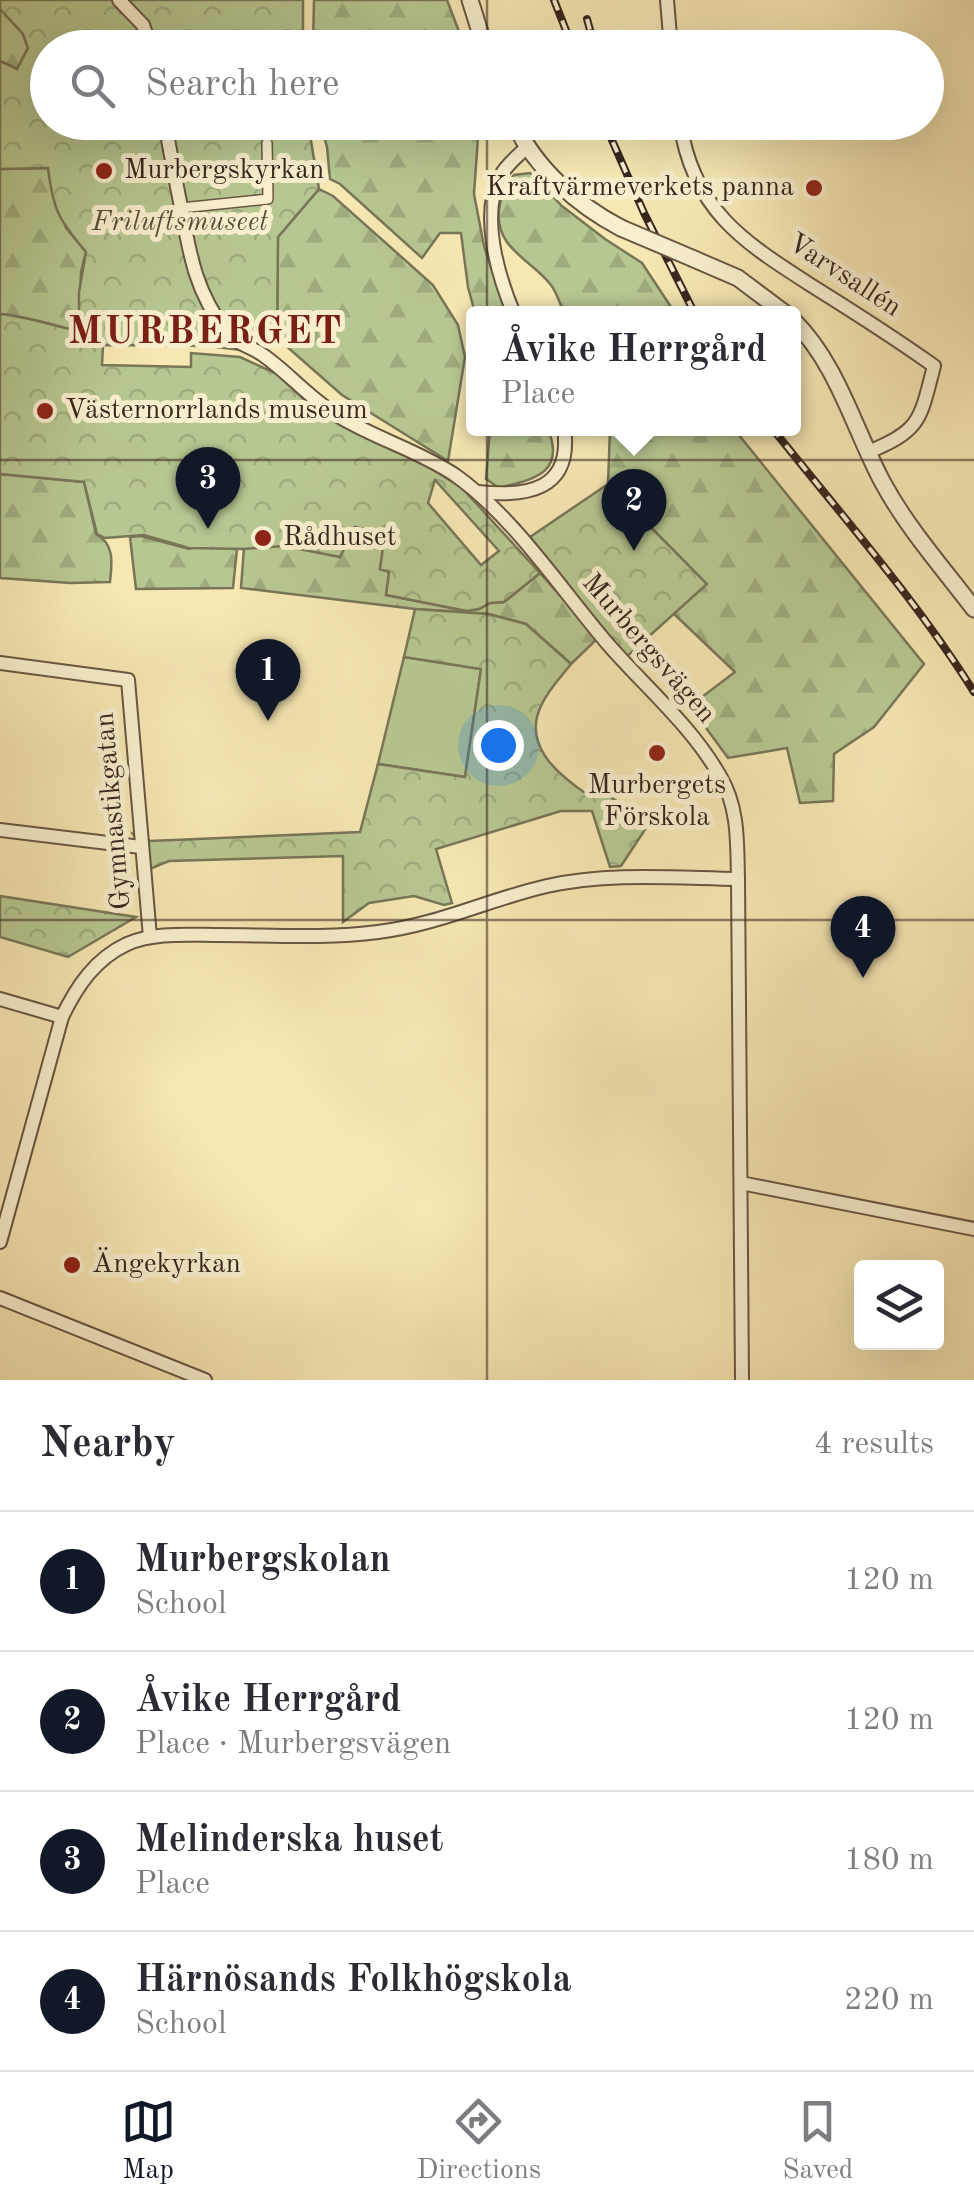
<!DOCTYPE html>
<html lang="en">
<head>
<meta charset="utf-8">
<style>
	:root { --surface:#fff; --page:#f7f7f7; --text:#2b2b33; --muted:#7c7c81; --line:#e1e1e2; --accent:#111827 }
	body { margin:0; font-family:"Old Standard TT",serif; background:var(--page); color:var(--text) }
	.controls { position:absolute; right:30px; bottom:30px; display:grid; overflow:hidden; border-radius:10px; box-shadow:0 10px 40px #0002 }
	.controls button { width:90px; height:90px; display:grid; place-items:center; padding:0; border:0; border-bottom:2px solid var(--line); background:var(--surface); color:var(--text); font:50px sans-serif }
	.you { position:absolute; left:498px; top:745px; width:35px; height:35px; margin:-25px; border:8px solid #fff; border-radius:50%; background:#1a73e8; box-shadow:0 0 0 15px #1a73e833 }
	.badge { display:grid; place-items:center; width:65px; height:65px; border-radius:50%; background:var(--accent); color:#fff; font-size:32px; font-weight:700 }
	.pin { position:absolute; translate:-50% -82px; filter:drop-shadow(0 2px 5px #0008) }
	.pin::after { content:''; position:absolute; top:52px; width:35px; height:30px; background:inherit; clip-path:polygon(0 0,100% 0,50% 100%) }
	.popup { position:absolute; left:466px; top:306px; width:335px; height:130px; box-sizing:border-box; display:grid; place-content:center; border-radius:10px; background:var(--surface); filter:drop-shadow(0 2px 8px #0005); font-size:32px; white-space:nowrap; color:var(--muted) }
	.popup b { font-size:38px; color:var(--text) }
	.popup::after { content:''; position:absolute; left:50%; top:100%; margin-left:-20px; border:20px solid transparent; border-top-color:var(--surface) }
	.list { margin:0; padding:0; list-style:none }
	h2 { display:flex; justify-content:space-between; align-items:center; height:130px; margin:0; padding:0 40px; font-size:42px }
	h2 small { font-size:32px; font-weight:400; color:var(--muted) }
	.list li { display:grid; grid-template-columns:65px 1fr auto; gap:30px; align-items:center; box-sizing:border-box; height:140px; padding:0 40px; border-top:2px solid var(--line) }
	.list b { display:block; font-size:38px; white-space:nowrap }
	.list p { margin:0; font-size:32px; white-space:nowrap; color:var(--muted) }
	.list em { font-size:32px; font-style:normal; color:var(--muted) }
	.icon { flex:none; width:55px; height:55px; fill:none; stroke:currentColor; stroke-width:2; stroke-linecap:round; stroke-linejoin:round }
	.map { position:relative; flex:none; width:974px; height:1380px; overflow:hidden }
	.search { position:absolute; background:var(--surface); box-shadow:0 10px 40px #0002; left:30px; right:30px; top:30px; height:110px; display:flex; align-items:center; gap:25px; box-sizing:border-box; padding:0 35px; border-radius:55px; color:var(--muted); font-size:38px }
	.sheet { height:690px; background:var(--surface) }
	nav { display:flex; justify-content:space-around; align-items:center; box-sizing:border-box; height:140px; border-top:2px solid var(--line); background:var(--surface); font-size:28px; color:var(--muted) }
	nav a { display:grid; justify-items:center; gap:5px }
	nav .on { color:var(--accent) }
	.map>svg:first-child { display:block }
	.grass { fill:#b7c791; stroke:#787657; stroke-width:2.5 }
	.forest { fill:url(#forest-firs); stroke:#787657; stroke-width:2.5 }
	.park { fill:url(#park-crowns); stroke:#787657; stroke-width:2.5; fill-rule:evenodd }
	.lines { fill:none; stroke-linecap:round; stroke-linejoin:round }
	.pedestrian-casing { stroke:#685642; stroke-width:12 }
	.minor-casing { stroke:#685642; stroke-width:16 }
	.tertiary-casing { stroke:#685642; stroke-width:19 }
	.pedestrian { stroke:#f9efce; stroke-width:9 }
	.minor { stroke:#f9efce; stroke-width:12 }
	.tertiary { stroke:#f9efce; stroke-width:15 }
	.rail-casing { stroke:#38251d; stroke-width:8 }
	.rail { stroke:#f9efce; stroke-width:4; stroke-dasharray:11; stroke-linecap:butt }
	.tertiary-bridge-casing { stroke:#685642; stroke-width:19; stroke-linecap:butt }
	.tertiary-bridge { stroke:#f9efce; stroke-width:15 }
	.grid { fill:none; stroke:#38251d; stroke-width:2.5; stroke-opacity:0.55 }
	.poi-dot { fill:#8f2418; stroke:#f9efce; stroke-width:4 }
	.labels { text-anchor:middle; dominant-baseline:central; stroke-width:10; stroke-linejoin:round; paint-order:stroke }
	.poi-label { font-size:28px; fill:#38251d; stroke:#f9efce; text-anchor:start }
	.park-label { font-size:28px; font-style:italic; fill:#584e3a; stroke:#f9efce }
	.street-label { font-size:28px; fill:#38251d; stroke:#f9efce }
	.district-label { font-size:38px; font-weight:bold; letter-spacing:2.5px; fill:#7a1f14; stroke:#f9efce }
</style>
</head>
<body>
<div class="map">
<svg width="974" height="1380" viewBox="0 0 974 1380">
	<defs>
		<pattern id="forest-firs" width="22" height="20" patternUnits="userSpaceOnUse" patternTransform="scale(2.5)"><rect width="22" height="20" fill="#b7c791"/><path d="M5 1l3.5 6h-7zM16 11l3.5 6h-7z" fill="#9eab7d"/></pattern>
		<pattern id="park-crowns" width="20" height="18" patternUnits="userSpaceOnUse" patternTransform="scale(2.5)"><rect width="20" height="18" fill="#b7c791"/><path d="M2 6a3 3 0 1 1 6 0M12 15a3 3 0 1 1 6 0" fill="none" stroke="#9eab7d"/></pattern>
	</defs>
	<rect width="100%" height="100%" fill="#f6e7b3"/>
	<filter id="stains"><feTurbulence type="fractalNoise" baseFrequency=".002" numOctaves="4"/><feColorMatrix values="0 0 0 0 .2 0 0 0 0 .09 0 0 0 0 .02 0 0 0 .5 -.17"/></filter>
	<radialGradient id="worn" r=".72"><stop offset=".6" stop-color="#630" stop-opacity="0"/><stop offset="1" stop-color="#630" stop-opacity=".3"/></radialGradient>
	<path class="grass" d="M404,657L481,669L465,777L378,764Z"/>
	<g class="forest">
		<path d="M314,0H447L465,47H313Z"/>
		<path d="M0,9L23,34L28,48L17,69L0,61Z"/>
		<path d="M320,123H479L474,194L484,246L506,313H475L468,287L461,233H440L422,258L340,184L330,179L327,147Z"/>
		<path d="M48,168L66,228L86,252L81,272L79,331C51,325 30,317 0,314V169Z"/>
		<path d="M530,173L562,206L605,239L642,263L675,313H564C560,304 557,293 551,285C531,259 495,249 499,210C501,195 505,186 514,175Z"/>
		<path d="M319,189L333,196L433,285L458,325L465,357L448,461L342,395L277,338L278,237Z"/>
		<path d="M490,429H548C566,474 533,479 499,488L486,479Z"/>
		<path d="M610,429H734L924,664L874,727L834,754L833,801L800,803L787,748L728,758L690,706L735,672L673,613L706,584L608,484Z"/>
		<path d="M0,474L84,482L96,534C115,544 112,564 110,582L70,583L0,578Z"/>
		<path d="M355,527L386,533L380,569L390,572L386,595L466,611L479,609L490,603L504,602L540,573L598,638L571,664L526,624L489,614L415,609L241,588L244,548Z"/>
		<path d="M141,536L189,549L197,546L237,549L233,588L136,589L130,537Z"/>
	</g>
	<g class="park">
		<path d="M0,0H303V47L48,48V122L308,123L319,189L278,237L277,338L240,350L209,346L103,345L102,365L191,367V353L240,357L277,374L309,404L363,436L421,462L462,488L540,573L504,602L490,603L479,609L467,611L386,595L389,572L380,569L385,533L355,527L340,557L284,546L244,549L189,548L144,535L105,538L97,534L84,482L0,474V314C29,317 50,325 79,331V292L86,252C59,220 53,210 48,168L0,169V61L17,69L28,48L23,34L0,9ZM435,480L499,551L481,565L428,503Z"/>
		<path d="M608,484L707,584L624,659L530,537Z"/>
		<path d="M415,609L488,614L526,624L571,664C561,677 549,689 542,704C521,744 557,774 588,795L595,786L639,817L650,822L621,866L610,867L592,811H561L436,849L452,903L444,905L414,896L369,903L343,922V856L169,861L145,871L143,849L133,834L150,841L360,832L378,764L465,777L481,669L404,657Z"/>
		<path d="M0,896L136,917L68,957L0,937Z"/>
	</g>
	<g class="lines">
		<defs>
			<path id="pedestrian" d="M181,208L268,199L267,143"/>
			<g id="minor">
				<path d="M119,0L143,25L151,48"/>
				<path d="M667,0L671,48"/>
				<path d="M165,122C170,152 176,182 182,212C190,257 197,294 226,331C235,344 251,346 263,355C290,374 311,400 340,417C377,439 419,451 455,475C514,517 560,588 607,643C645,687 691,725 720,776C739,808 737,843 738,879L742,1380"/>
				<path d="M680,122C693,213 747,244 817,289C857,314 896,339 934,366C920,419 922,430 868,452"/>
				<path d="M514,314C498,276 479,213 501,175C507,164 519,155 528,146"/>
				<path d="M478,492C526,497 573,491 564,428"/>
				<path d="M0,663L128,680L150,937"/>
				<path d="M0,830L141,847"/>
				<path d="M0,999L62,1017"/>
				<path d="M741,1183L974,1229"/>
				<path d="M0,1242L62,1017C77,986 95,959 127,944C154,932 188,935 217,935C270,935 325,939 378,932C437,925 490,899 547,886C609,872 675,878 738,879"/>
				<path d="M0,1298L205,1380"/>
			</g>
			<g id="tertiary">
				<path d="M470,0L485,48"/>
				<path d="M514,122C535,168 577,205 621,228"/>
				<path d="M694,259L738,278L786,314"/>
				<path d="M794,321C838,365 854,429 883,483C908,529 943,568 974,609"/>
			</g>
		</defs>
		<use href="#pedestrian" class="pedestrian-casing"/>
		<use href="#minor" class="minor-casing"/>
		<use href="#tertiary" class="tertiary-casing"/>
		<use href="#pedestrian" class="pedestrian"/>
		<use href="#minor" class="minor"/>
		<use href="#tertiary" class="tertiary"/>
		<defs>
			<g id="rail">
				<path d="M554,0L573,48"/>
				<path d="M587,19L595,48"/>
				<path d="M604,122L644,213L695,314"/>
				<path d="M772,428C841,515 915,598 974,692"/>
			</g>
		</defs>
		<use href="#rail" class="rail-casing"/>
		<use href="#rail" class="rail"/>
		<defs>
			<path id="tertiary-bridge" d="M621,228L694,259"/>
		</defs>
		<use href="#tertiary-bridge" class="tertiary-bridge-casing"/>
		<use href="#tertiary-bridge" class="tertiary-bridge"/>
	</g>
	<path class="grid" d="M487,0V48M487,122V1380M0,460H974M0,920H974"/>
	<g class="poi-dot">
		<circle cx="104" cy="171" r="10"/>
		<circle cx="814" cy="188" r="10"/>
		<circle cx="45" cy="411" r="10"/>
		<circle cx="263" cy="538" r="10"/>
		<circle cx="657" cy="753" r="10"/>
		<circle cx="72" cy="1265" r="10"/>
	</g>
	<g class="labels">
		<g class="poi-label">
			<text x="124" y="171">Murbergskyrkan</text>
			<text x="794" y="188" text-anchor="end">Kraftvärmeverkets panna</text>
			<text x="65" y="411">Västernorrlands museum</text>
			<text x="283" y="538">Rådhuset</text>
			<text x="657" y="786" text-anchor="middle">Murbergets<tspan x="657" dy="32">Förskola</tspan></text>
			<text x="92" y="1265">Ängekyrkan</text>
		</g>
		<g class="park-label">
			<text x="180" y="223">Friluftsmuseet</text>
		</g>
		<g class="street-label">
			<text transform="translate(844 276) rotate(33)">Varvsallén</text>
			<text transform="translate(648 649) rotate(49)">Murbergsvägen</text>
			<text transform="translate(114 811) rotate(-95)">Gymnastikgatan</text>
		</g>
		<g class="district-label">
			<text x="206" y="333">MURBERGET</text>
		</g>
	</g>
	<rect width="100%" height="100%" filter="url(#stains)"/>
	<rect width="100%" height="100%" fill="url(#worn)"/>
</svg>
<div class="controls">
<button><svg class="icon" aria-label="layers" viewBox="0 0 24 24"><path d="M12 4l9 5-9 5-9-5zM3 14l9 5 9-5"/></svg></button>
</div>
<div class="you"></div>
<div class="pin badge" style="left:268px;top:721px">1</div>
<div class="pin badge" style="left:634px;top:551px">2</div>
<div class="popup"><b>Åvike Herrgård</b>Place</div>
<div class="pin badge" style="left:208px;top:529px">3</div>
<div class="pin badge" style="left:863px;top:978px">4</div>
<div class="search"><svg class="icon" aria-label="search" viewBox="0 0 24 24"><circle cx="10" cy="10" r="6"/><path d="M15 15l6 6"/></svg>Search here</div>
</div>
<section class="sheet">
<h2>Nearby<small>4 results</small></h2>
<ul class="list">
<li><span class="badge">1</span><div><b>Murbergskolan</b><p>School</p></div><em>120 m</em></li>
<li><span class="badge">2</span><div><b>Åvike Herrgård</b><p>Place · Murbergsvägen</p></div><em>120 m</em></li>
<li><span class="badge">3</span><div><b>Melinderska huset</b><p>Place</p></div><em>180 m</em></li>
<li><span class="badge">4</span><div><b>Härnösands Folkhögskola</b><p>School</p></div><em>220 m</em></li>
</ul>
</section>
<nav>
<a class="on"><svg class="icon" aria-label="map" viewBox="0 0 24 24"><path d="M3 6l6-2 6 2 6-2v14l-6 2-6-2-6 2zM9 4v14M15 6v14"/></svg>Map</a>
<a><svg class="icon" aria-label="directions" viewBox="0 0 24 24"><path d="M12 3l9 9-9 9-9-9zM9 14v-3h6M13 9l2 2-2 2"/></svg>Directions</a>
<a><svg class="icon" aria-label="saved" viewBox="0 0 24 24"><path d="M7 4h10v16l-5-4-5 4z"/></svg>Saved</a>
</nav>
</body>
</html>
